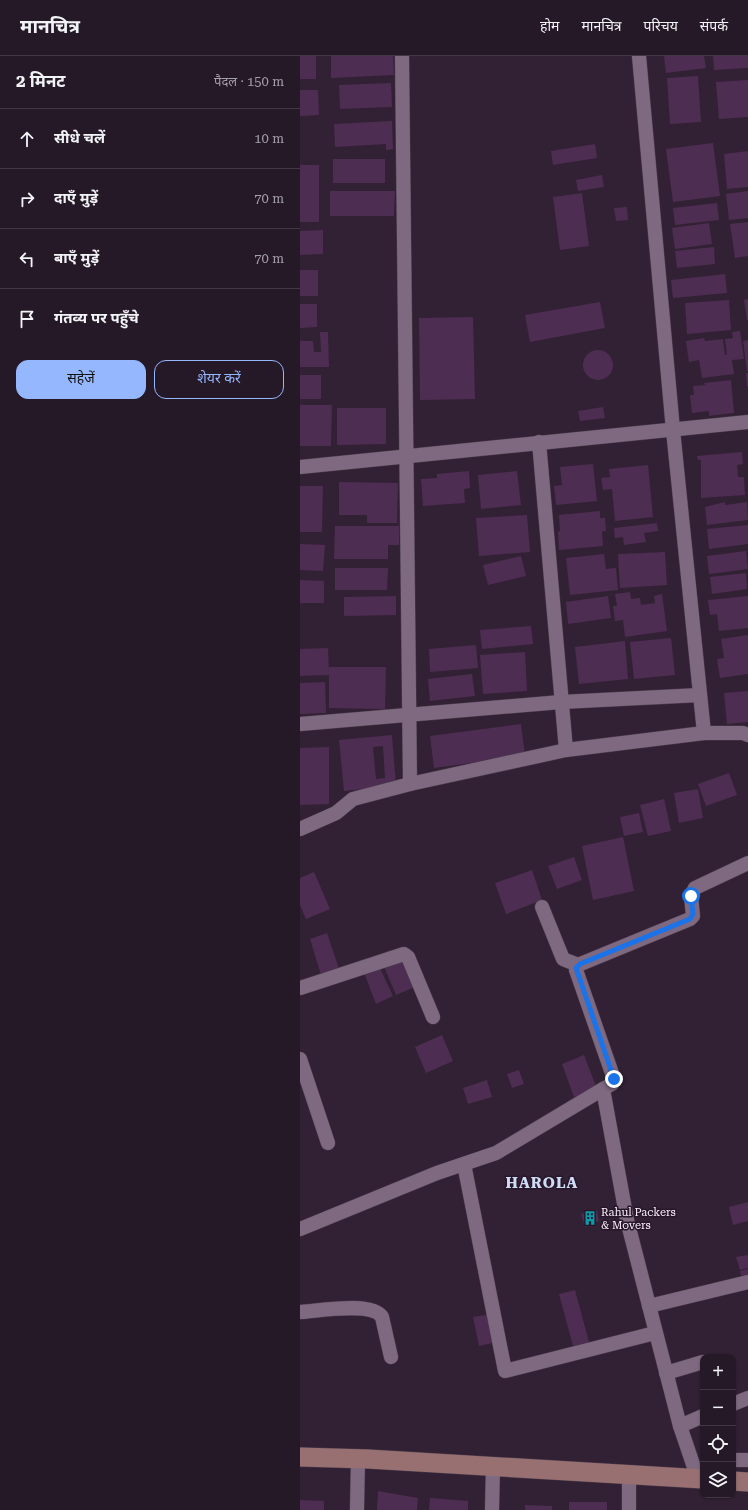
<!DOCTYPE html>
<html lang="hi">
<head>
<meta charset="utf-8">
<style>
	:root { --surface:#261927; --page:#2e222f; --text:#f1f3f6; --muted:#a4a0a7; --line:#423844; --accent:#94b7fd }
	body { margin:0; font-family:"Roboto Serif","Noto Sans Devanagari",serif; background:var(--page); color:var(--text) }
	.controls { position:absolute; right:12px; bottom:12px; display:grid; overflow:hidden; border-radius:8px; box-shadow:0 1px 3px #0004 }
	.controls button { width:36px; height:36px; display:grid; place-items:center; padding:0; border:0; border-bottom:1px solid var(--line); background:var(--surface); color:var(--text); font:20px sans-serif }
	.stop { position:absolute; width:12px; height:12px; margin:-9px; border:3px solid #1a73e8; border-radius:50%; background:#fff }
	.stop.end { background:#1a73e8; border-color:#fff; box-shadow:0 1px 4px #0008 }
	.list { margin:0; padding:0; list-style:none }
	h2 { display:flex; justify-content:space-between; align-items:center; height:52px; margin:0; padding:0 16px; font-size:17px }
	h2 small { font-size:13px; font-weight:400; color:var(--muted) }
	.list li { display:grid; grid-template-columns:26px 1fr auto; gap:12px; align-items:center; box-sizing:border-box; height:60px; padding:0 16px; border-top:1px solid var(--line) }
	.list b { display:block; font-size:15px; white-space:nowrap }
	.list em { font-size:13px; font-style:normal; color:var(--muted) }
	.actions { display:flex; gap:8px; padding:12px 16px }
	.actions a { flex:1; padding:9px 0; border:1px solid var(--accent); border-radius:12px; text-align:center; font-size:14px; color:var(--accent) }
	.actions .main { background:var(--accent); color:#111 }
	.icon { flex:none; width:22px; height:22px; fill:none; stroke:currentColor; stroke-width:2; stroke-linecap:round; stroke-linejoin:round }
	.map { position:relative; flex:none; width:448px; height:1454px; overflow:hidden }
	header { display:flex; align-items:center; gap:24px; box-sizing:border-box; height:56px; padding:0 20px; background:var(--surface); border-bottom:1px solid var(--line) }
	header strong { font-size:19px }
	nav { display:flex; gap:22px; margin-inline-start:auto; font-size:14px }
	main { display:flex }
	aside { flex:1; background:var(--surface) }
	.map>svg:first-child { display:block }
	.building { fill:#4e2d52; fill-rule:evenodd }
	.lines { fill:none; stroke-linecap:round; stroke-linejoin:round }
	.street-casing { stroke:#4c3d4d; stroke-width:15 }
	.secondary-casing { stroke:#4c3d4d; stroke-width:20 }
	.street { stroke:#7e6980; stroke-width:14 }
	.secondary { stroke:#987071; stroke-width:19 }
	.route { stroke:#1a73e8; stroke-width:5 }
	.labels { text-anchor:middle; dominant-baseline:central; stroke-width:3; stroke-linejoin:round; paint-order:stroke }
	.poi-label { font-size:11px; fill:#fcf0fd; stroke:#28172a; text-anchor:start }
	.district-label { font-size:15px; font-weight:bold; letter-spacing:1px; fill:#cedcf6; stroke:#28172a }
</style>
</head>
<body>
<header>
<strong>मानचित्र</strong>
<nav><a>होम</a><a>मानचित्र</a><a>परिचय</a><a>संपर्क</a></nav>
</header>
<main>
<aside>
<h2>2 मिनट<small>पैदल · 150 m</small></h2>
<ul class="list">
<li><svg class="icon" aria-label="ahead" viewBox="0 0 24 24"><path d="M12 20V5M6 11l6-6 6 6"/></svg><div><b>सीधे चलें</b></div><em>10 m</em></li>
<li><svg class="icon" aria-label="right" viewBox="0 0 24 24"><path d="M7 20v-9h11M14 6l5 5-5 5"/></svg><div><b>दाएँ मुड़ें</b></div><em>70 m</em></li>
<li><svg class="icon" aria-label="left" viewBox="0 0 24 24"><path d="M17 20v-9H6M10 6l-5 5 5 5"/></svg><div><b>बाएँ मुड़ें</b></div><em>70 m</em></li>
<li><svg class="icon" aria-label="arrive" viewBox="0 0 24 24"><path d="M6 21V4h12l-3 4 3 4H6"/></svg><div><b>गंतव्य पर पहुँचे</b></div></li>
</ul>
<div class="actions"><a class="main">सहेजें</a><a>शेयर करें</a></div>
</aside>
<div class="map">
<svg width="448" height="1454" viewBox="0 0 448 1454">
	<rect width="100%" height="100%" fill="#322134"/>
	<g class="building">
		<rect x="0" y="0" width="16" height="23"/>
		<path d="M31,0H93L94,19L31,22Z"/>
		<path d="M364,0H404L406,12L366,17Z"/>
		<path d="M413,0H448V12L414,14Z"/>
		<path d="M398,20L401,66L370,68L367,22Z"/>
		<path d="M448,24V61L419,63L416,26Z"/>
		<path d="M91,27L92,51L40,53L39,29Z"/>
		<path d="M0,34H18L19,59L0,60Z"/>
		<path d="M92,65L93,93L86,94V88L35,91L34,68Z"/>
		<path d="M413,87L420,140L373,146L366,93Z"/>
		<path d="M295,88L297,102L253,109L251,95Z"/>
		<path d="M448,95V131L427,133L424,98Z"/>
		<rect x="33" y="103" width="52" height="24"/>
		<rect x="0" y="109" width="19" height="57"/>
		<path d="M302,119L304,131L278,135L276,124Z"/>
		<path d="M30,135H95L94,160H30Z"/>
		<path d="M448,135V162L429,164L426,138Z"/>
		<path d="M282,137L289,190L260,194L253,141Z"/>
		<path d="M417,147L419,164L375,169L373,152Z"/>
		<path d="M327,151L328,164L316,165L314,152Z"/>
		<path d="M448,166V200L435,202L430,168Z"/>
		<path d="M409,167L412,188L375,193L372,172Z"/>
		<path d="M23,174V198L0,199V175Z"/>
		<path d="M414,191L415,208L377,212L375,195Z"/>
		<rect x="0" y="214" width="18" height="26"/>
		<path d="M425,218L427,237L373,242L371,224Z"/>
		<path d="M448,243V264H447L444,244Z"/>
		<path d="M429,244L431,274L387,278L385,247Z"/>
		<path d="M300,246L305,272L230,286L225,259Z"/>
		<path d="M0,248H17V271L0,272Z"/>
		<path d="M173,261L175,343L120,344L119,262Z"/>
		<path d="M440,275L444,303L432,304L434,318L402,322L399,304L389,306L386,285L404,282L405,285L423,283L425,299H427L425,283L433,282L432,276Z"/>
		<path d="M20,276H28L29,311H0V285H13L14,296H21Z"/>
		<path d="M448,284V315H447L443,285Z"/>
		<circle cx="298" cy="309" r="15"/>
		<path d="M446,317H448V330H447Z"/>
		<rect x="0" y="319" width="21" height="24"/>
		<path d="M431,324L434,357L409,360V355L392,357L390,339H394L393,330L405,329L404,327Z"/>
		<path d="M0,349H32L31,390H0Z"/>
		<path d="M303,351L305,362L280,365L278,355Z"/>
		<path d="M37,352H86V388L37,389Z"/>
		<path d="M442,396L443,408L437,409L438,421H444L445,439L401,442V404H398L397,400Z"/>
		<path d="M293,408L297,445L256,449L254,430L262,429L260,411Z"/>
		<path d="M348,409L353,461L315,465L312,433L303,434L301,422L310,421L309,413Z"/>
		<path d="M169,415L170,432L164,433L165,447L123,450L121,423L137,422V418Z"/>
		<path d="M217,415L221,449L181,453L178,419Z"/>
		<path d="M39,426L98,427L97,467H67V459H39Z"/>
		<path d="M0,430H23L22,476H0Z"/>
		<path d="M425,446V449L447,446L448,464L407,469L405,451Z"/>
		<path d="M300,455V462H305L306,475H302L303,490L259,494L258,476L260,475L259,459Z"/>
		<path d="M227,459L230,496L179,500L176,462Z"/>
		<path d="M357,467L358,475L344,477L346,486L324,489L323,481L315,482L314,472Z"/>
		<path d="M448,469V488L409,493L407,473Z"/>
		<path d="M35,470H99V489H88V503H34Z"/>
		<path d="M0,488L25,489L23,515L0,514Z"/>
		<path d="M446,495L448,513L409,518L407,500Z"/>
		<path d="M365,496L367,529L320,532L318,498Z"/>
		<path d="M304,498L306,513L316,512L318,534L270,539L266,502Z"/>
		<path d="M221,500L226,520L188,529L183,509Z"/>
		<path d="M35,512H88L87,534H35Z"/>
		<path d="M446,517L447,533L412,538L410,521Z"/>
		<path d="M0,524L24,525V547H0Z"/>
		<path d="M330,536L331,543L340,542L341,549L355,547L354,540L362,538L367,575L325,581L323,564L315,565L313,550H317L315,538Z"/>
		<path d="M96,540V559L44,560V541Z"/>
		<path d="M308,540L311,562L268,568L266,546Z"/>
		<path d="M448,540V572L419,575L417,558L410,559L408,544Z"/>
		<path d="M231,570L233,588L182,593L180,574Z"/>
		<path d="M448,579V618L420,622L417,603L424,602L421,583Z"/>
		<path d="M371,582L375,619L334,623L330,586Z"/>
		<path d="M325,585L328,623L279,628L275,591Z"/>
		<path d="M176,589L178,612L130,616L129,593Z"/>
		<path d="M28,592L29,617V611H86L85,653L29,652V619L0,620V593Z"/>
		<path d="M225,596L227,635L183,638L180,599Z"/>
		<path d="M172,618L175,640L130,645L128,623Z"/>
		<path d="M25,626L26,657L0,658V627Z"/>
		<path d="M448,635V666L427,668L424,637Z"/>
		<path d="M221,668L225,700L134,712L130,680Z"/>
		<path d="M92,679L96,730L44,735L39,684ZM83,690L85,722L76,723L73,691Z"/>
		<path d="M29,691V748L0,749V692Z"/>
		<path d="M429,717L437,739L406,750L398,728Z"/>
		<path d="M398,733L403,762L379,767L374,737Z"/>
		<path d="M364,743L371,775L348,780L340,749Z"/>
		<path d="M339,757L343,776L324,780L320,761Z"/>
		<path d="M323,781L334,835L293,844L282,790Z"/>
		<path d="M274,801L282,824L257,833L248,810Z"/>
		<path d="M232,814L242,844L206,858L195,827Z"/>
		<path d="M14,816L30,853L6,863L0,849V822Z"/>
		<path d="M27,877L40,916L22,922L10,883Z"/>
		<path d="M104,899L117,930L96,939L83,908Z"/>
		<path d="M78,908L93,940L76,948L63,914Z"/>
		<path d="M142,979L153,1005L126,1017L115,991Z"/>
		<path d="M284,999L297,1033L274,1041L262,1008Z"/>
		<path d="M219,1014L224,1028L212,1032L207,1018Z"/>
		<path d="M187,1024L192,1041L168,1048L163,1032Z"/>
		<path d="M448,1146V1165L433,1169L429,1151Z"/>
		<path d="M297,1154L299,1165L285,1171L281,1158Z"/>
		<path d="M448,1199V1212L440,1214L436,1201Z"/>
		<path d="M448,1213V1226L443,1227L440,1215Z"/>
		<path d="M275,1234L290,1290L274,1294L259,1238Z"/>
		<path d="M192,1258L197,1286L179,1290L173,1261Z"/>
		<path d="M78,1435L118,1442L117,1454H77Z"/>
		<path d="M130,1442L168,1445V1454H129Z"/>
		<path d="M0,1444L24,1445V1454H0Z"/>
		<rect x="269" y="1446" width="38" height="8"/>
		<path d="M225,1449L252,1450V1454H225Z"/>
	</g>
	<g class="lines">
		<defs>
			<g id="street">
				<path d="M102,0L110,728"/>
				<path d="M339,0L373,374L404,677"/>
				<path d="M239,386L266,694"/>
				<path d="M0,411L448,366"/>
				<path d="M0,668L261,646L400,639"/>
				<path d="M0,773L36,757L53,743L110,728L266,694L404,677H443L448,679"/>
				<path d="M242,851L263,903L278,909"/>
				<path d="M0,932L104,898L108,901L133,961"/>
				<path d="M0,1003L28,1087"/>
				<path d="M303,1033L312,1028L314,1023L276,914L278,909L390,863L393,860L391,840L395,832L448,807"/>
				<path d="M164,1108L205,1315L355,1277"/>
				<path d="M0,1173L137,1117L196,1097L303,1033L327,1164L380,1370L398,1423"/>
				<path d="M349,1250L448,1226"/>
				<path d="M0,1256C18,1255 72,1245 82,1261L91,1301"/>
				<path d="M366,1317L403,1306"/>
				<path d="M433,1348L448,1342"/>
				<path d="M380,1370L403,1360"/>
				<path d="M433,1404H448"/>
				<path d="M57,1454L58,1402"/>
				<path d="M192,1454L193,1410"/>
				<path d="M329,1454V1419"/>
			</g>
			<g id="secondary">
				<path d="M0,1401L68,1403L403,1423"/>
				<path d="M433,1425L448,1426"/>
			</g>
		</defs>
		<use href="#street" class="street-casing"/>
		<use href="#secondary" class="secondary-casing"/>
		<use href="#street" class="street"/>
		<use href="#secondary" class="secondary"/>
	</g>
	<g class="lines">
		<path class="route" d="M314,1023L276,912L280,908L390,863L393,858L391,840"/>
	</g>
	<defs>
		<symbol id="building-bare" viewBox="-9 -9 18 18"><path d="M-4-6H4V6H1V3H-1V6H-4ZM-2.5-4.3h1.7v1.8h-1.7ZM.8-4.3h1.7v1.8H.8ZM-2.5-1h1.7V.8h-1.7ZM.8-1h1.7V.8H.8Z" fill="#0f9aa8" stroke="#28172a" stroke-width="2.5" paint-order="stroke"/></symbol>
	</defs>
	<g fill-rule="evenodd">
		<use href="#building-bare" x="280" y="1152" width="20" height="20"/>
	</g>
	<g class="labels">
		<g class="poi-label">
			<text x="301" y="1156">Rahul Packers<tspan x="301" dy="13">&amp; Movers</tspan></text>
		</g>
		<g class="district-label">
			<text x="242" y="1127">HAROLA</text>
		</g>
	</g>
</svg>
<div class="controls">
<button>+</button>
<button>−</button>
<button><svg class="icon" aria-label="locate" viewBox="0 0 24 24"><circle cx="12" cy="12" r="6"/><path d="M12 2v4M12 18v4M2 12h4M18 12h4"/></svg></button>
<button><svg class="icon" aria-label="layers" viewBox="0 0 24 24"><path d="M12 4l9 5-9 5-9-5zM3 14l9 5 9-5"/></svg></button>
</div>
<div class="stop" style="left:391px;top:840px"></div>
<div class="stop end" style="left:314px;top:1023px"></div>
</div>
</main>
</body>
</html>
